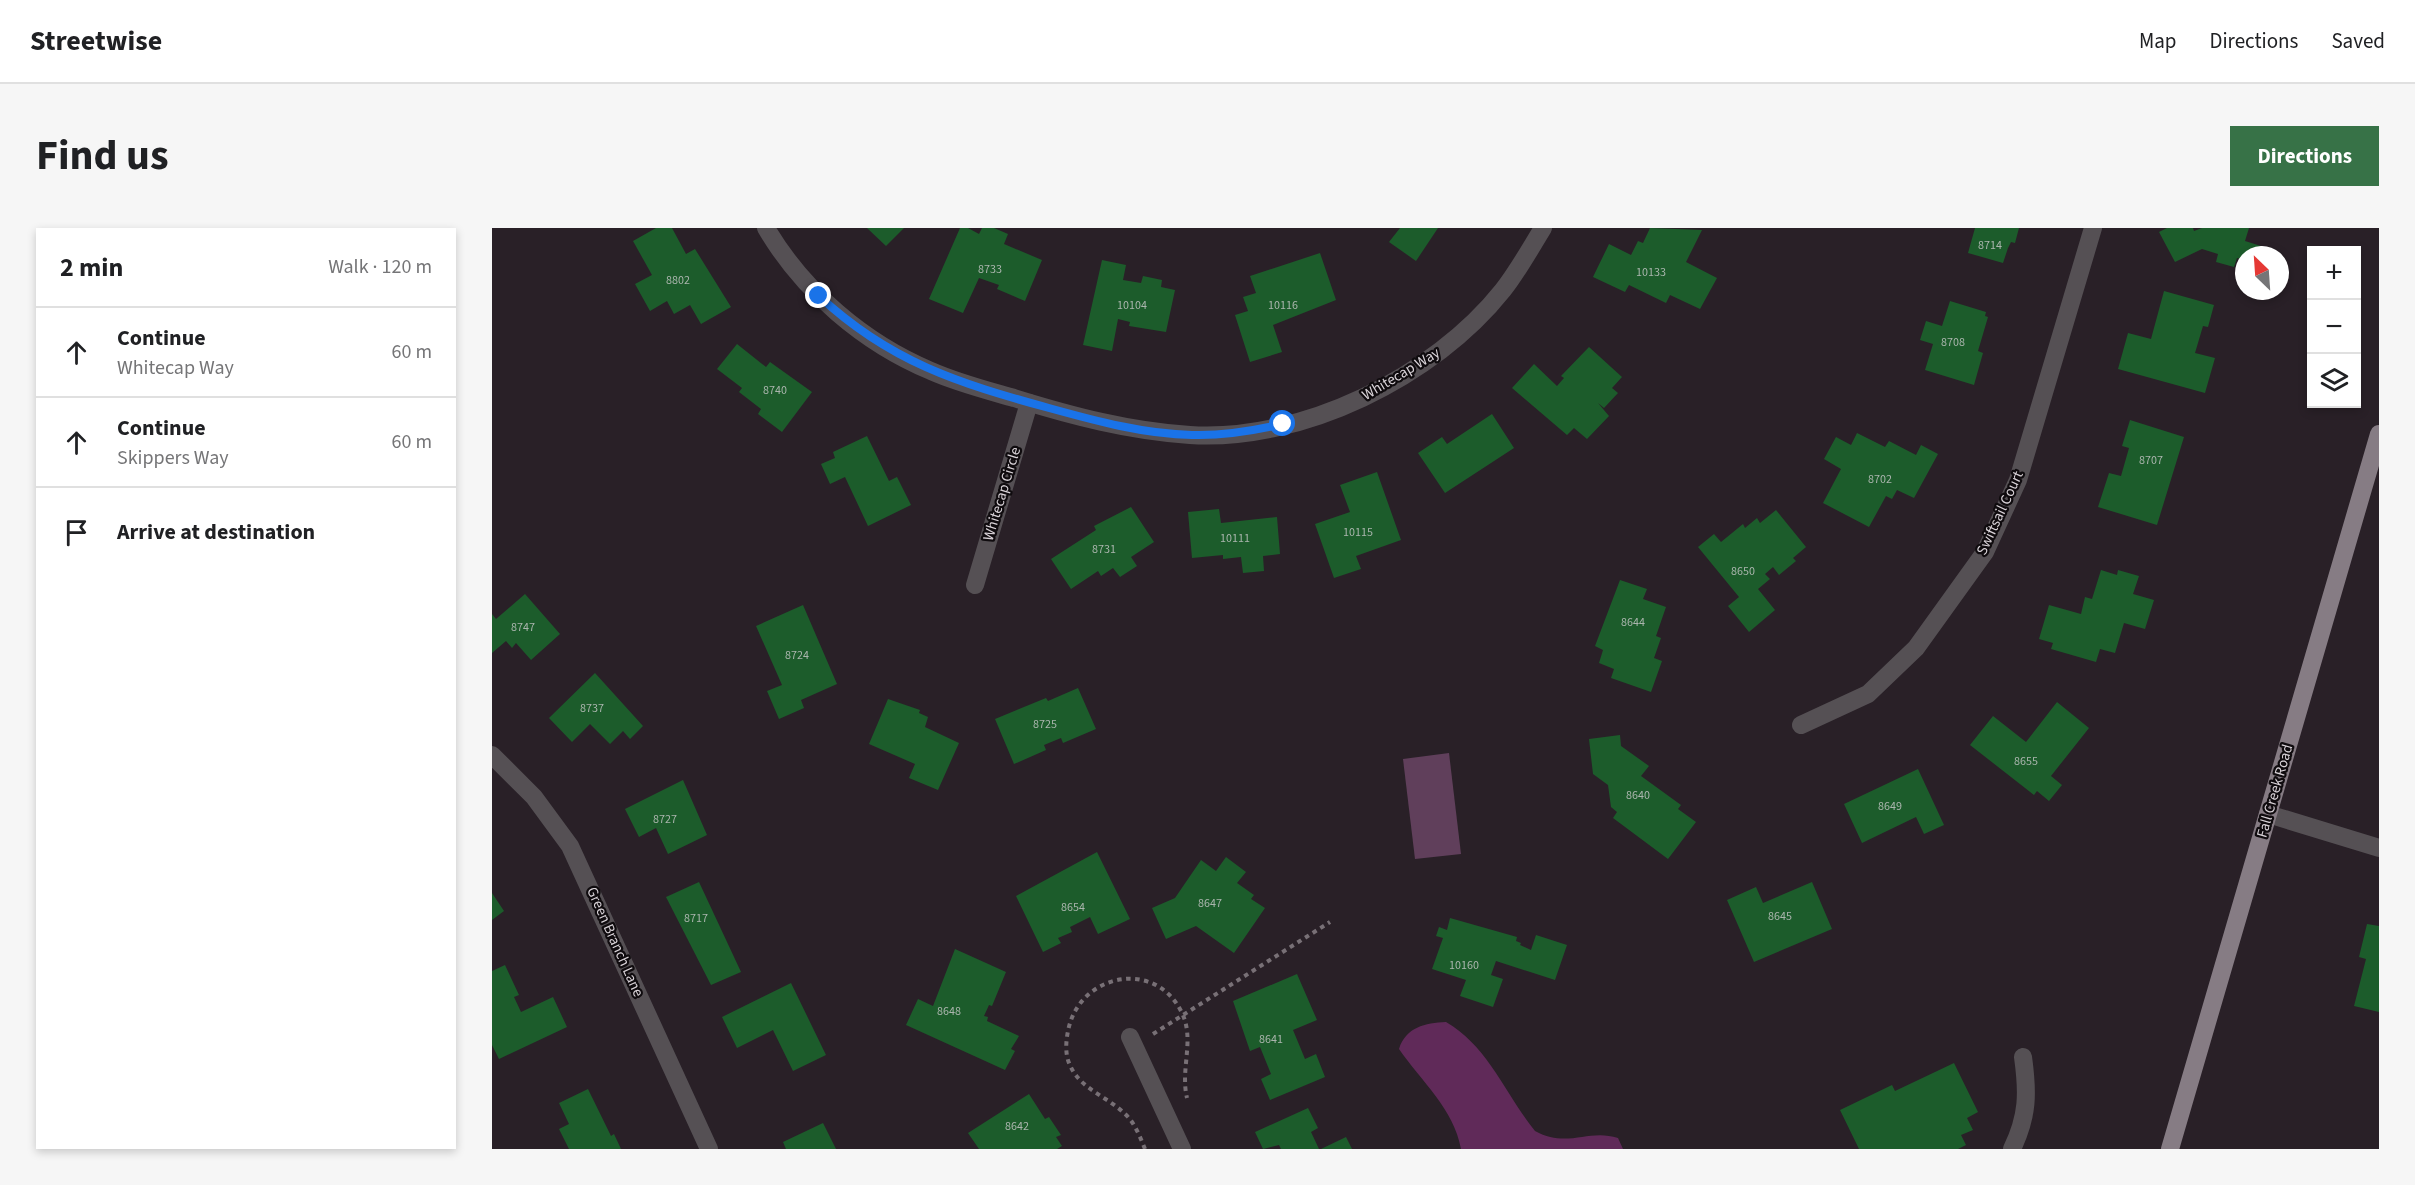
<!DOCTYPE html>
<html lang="en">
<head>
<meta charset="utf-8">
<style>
	:root { --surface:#fff; --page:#f6f6f6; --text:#202124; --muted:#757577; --line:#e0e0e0; --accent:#377247 }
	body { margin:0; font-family:"Source Sans 3",sans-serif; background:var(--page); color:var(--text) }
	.controls { position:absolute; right:18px; top:18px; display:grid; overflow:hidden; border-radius:0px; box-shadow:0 3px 9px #0003 }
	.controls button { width:54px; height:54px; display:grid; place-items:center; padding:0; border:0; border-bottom:2px solid var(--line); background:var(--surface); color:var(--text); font:30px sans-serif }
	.compass { position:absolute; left:1743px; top:18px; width:54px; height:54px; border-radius:50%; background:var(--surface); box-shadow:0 3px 9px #0003; rotate:335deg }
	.stop { position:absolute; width:18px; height:18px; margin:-14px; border:4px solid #1a73e8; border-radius:50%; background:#fff }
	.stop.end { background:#1a73e8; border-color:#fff; box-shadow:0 2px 6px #0008 }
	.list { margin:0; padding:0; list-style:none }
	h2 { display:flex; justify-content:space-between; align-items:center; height:78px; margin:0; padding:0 24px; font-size:26px }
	h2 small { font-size:20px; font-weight:400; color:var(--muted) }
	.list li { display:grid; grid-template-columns:39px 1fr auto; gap:18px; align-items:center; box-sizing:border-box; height:90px; padding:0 24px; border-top:2px solid var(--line) }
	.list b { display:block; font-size:22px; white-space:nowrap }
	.list p { margin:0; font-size:20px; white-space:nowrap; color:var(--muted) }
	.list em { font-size:20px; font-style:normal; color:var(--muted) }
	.icon { flex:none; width:33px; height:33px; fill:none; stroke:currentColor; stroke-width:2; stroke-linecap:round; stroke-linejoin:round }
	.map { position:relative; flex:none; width:1887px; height:921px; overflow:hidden; border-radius:0px }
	header { display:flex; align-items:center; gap:36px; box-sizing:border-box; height:84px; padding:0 30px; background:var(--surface); border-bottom:2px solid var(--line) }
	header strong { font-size:28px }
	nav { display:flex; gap:33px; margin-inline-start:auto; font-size:21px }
	.intro { display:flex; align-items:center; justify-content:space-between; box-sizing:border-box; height:144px; padding:0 36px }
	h1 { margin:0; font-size:42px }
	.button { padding:15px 27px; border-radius:0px; background:var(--accent); color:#fff; font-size:21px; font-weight:700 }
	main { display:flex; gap:36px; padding:0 36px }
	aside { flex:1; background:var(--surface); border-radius:0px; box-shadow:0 3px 9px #0003 }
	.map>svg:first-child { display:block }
	.green { fill:#603f5b }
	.water { fill:#602a59 }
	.building { fill:#1c5c2b }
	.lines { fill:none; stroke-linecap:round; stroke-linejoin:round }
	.path { stroke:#787076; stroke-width:4; stroke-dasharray:4.5 4.5; stroke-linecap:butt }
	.minor { stroke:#555054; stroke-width:18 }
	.major { stroke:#867c84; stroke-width:18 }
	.route { stroke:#1a73e8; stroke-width:8 }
	.labels { text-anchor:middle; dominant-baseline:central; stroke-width:4.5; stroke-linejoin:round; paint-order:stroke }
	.number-label { font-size:12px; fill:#aab5ad }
	.street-label { font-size:15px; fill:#d9d3d8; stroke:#0f0b0e }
</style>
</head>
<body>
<header>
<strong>Streetwise</strong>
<nav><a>Map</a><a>Directions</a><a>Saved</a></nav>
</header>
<div class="intro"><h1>Find us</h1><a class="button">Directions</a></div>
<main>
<aside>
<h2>2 min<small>Walk · 120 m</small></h2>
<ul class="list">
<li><svg class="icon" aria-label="ahead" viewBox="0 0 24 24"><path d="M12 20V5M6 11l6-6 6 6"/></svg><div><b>Continue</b><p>Whitecap Way</p></div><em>60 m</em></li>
<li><svg class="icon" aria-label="ahead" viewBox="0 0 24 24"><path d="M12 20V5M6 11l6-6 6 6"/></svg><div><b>Continue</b><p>Skippers Way</p></div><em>60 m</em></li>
<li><svg class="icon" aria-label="arrive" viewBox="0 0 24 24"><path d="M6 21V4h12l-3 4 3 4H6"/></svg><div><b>Arrive at destination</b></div></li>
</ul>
</aside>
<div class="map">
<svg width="1887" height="921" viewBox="0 0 1887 921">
	<rect width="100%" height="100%" fill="#292027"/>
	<path class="green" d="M957,525L969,626L923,631L911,531Z"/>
	<path class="water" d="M954,794C996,818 1014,867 1043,903C1076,921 1096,900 1126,910L1131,921H969C962,881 929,853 907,821C914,799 933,795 954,794Z"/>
	<g class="building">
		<path d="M164,0H180L194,26L203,21L239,79L209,96L198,77L182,86L175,73L158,83L143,56L160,47L141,13Z"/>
		<path d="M375,0H412L394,18Z"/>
		<path d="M468,0H476L487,6L490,0H502L516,6L512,16L550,32L533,73L505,61L507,57L487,50L471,85L437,71Z"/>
		<path d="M908,0H946L924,33L897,14Z"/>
		<path d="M1158,0L1210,2L1194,34L1225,50L1208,81L1178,67L1174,75L1137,57L1133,64L1101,49L1117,16L1139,27L1146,13L1151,15Z"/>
		<path d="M1483,0H1527L1523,15L1519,14L1516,20L1511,35L1476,25Z"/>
		<path d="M1675,0H1701L1702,3L1710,0H1757L1753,13L1769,18L1766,27H1752V32L1745,30L1742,39L1724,34L1726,26L1710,21L1683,34L1667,4Z"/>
		<path d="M828,25L844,72L781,97L790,124L758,134L743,87L756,83L751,69L764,65L758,48Z"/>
		<path d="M610,32L634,37L631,52L649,55L651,48L670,52L669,59L683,62L674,104L637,98L638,94L626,91L620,123L591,117Z"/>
		<path d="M1672,63L1722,77L1716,99L1711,98L1703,125L1723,130L1713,165L1626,141L1636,105L1659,111Z"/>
		<path d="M1458,73L1494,84L1493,88L1496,89L1486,123L1491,125L1482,157L1433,142L1441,116L1428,112L1434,93L1450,98Z"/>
		<path d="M245,116L274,139L278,134L320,164L290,204L266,186L269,181L247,164L250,160L225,141Z"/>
		<path d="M1097,119L1130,149L1120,160L1126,165L1112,180L1106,175L1117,188L1095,211L1082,200L1075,207L1020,160L1042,136L1065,158L1072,150L1069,148Z"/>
		<path d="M1000,186L1022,220L953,265L926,225L950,209L955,216Z"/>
		<path d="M1638,192L1692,209L1665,297L1606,279L1617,245L1629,248L1637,220L1630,218Z"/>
		<path d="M1365,205L1393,219L1397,213L1424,227L1429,217L1446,226L1422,270L1405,262L1400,271L1394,268L1377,299L1331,275L1349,241L1332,231L1344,209L1359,217Z"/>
		<path d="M375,208L397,253L405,249L419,277L376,298L353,249L338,256L329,236L343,230L341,224Z"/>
		<path d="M885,244L909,312L864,328L869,341L842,350L823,296L858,284L848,257Z"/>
		<path d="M639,279L662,314L639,329L645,338L628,349L621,340L609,348L606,343L579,361L559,331L604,302L602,298Z"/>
		<path d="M727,281L729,295L785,289L788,326L771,328L772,343L751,345L749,329L731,331V327L700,330L696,284Z"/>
		<path d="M1284,282L1314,319L1301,330L1304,333L1287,347L1281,339L1273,346L1278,351L1266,361L1283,382L1257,404L1236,378L1247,369L1206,319L1222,306L1229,314L1251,296L1253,300L1265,290L1268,295Z"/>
		<path d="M1609,342L1625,347L1626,342L1647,348L1641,366L1662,372L1653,401L1632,395L1623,425L1608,421L1604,434L1559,421L1561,415L1547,411L1557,377L1589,386L1593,369L1600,371Z"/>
		<path d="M1128,352L1155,361L1151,371L1174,379L1164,408L1169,410L1162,430L1170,433L1159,464L1119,450L1122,441L1107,435L1111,422L1103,418Z"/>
		<path d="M33,366L68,406L39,432L24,415L20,420L14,413L0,425V386L4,391Z"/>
		<path d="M311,377L345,456L309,472L312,480L287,491L275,463L290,457L264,398Z"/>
		<path d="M103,445L151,498L138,511L131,503L118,516L98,496L80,514L57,490Z"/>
		<path d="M586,460L604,501L571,515L569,510L552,517L554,522L522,536L503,491L554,470L556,473Z"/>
		<path d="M396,471L428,482L427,485L436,489L433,499L467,515L446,562L417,550L423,536L377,516Z"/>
		<path d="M1565,474L1597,500L1559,548L1570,557L1557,573L1545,563L1542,567L1478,517L1501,488L1534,514Z"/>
		<path d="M1128,507L1129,518L1157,538L1149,548L1189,577L1186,581L1204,594L1176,631L1121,590L1125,584L1119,579L1116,557L1101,546L1097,511Z"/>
		<path d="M1426,541L1452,597L1432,606L1424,589L1370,615L1352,576Z"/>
		<path d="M191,552L215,607L176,626L164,600L147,609L133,581Z"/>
		<path d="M605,624L638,691L606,706L598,689L578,699L580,704L566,710L569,715L551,724L524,668Z"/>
		<path d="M734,629L754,644L745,655L762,667L759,671L773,680L742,725L704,698L674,711L660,680L683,670L709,632L724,643Z"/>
		<path d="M207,654L249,744L219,757L174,669Z"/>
		<path d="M1320,654L1340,701L1262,734L1235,672L1264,659L1271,675Z"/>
		<path d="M0,665L12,683L0,692Z"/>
		<path d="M958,690L1025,709L1024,713L1029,715L1028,717L1039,722L1044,707L1075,717L1063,752L1004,733L999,747L1011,751L1001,779L968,768L974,752L940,741L951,710L944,708L947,699L955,702Z"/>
		<path d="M1875,696L1887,698V784L1862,778L1874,731L1867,729Z"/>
		<path d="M463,721L514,744L500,778L497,777L492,788L496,789L495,793L527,808L519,821L523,823L513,842L414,797L426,771L441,778Z"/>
		<path d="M13,737L27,767L22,769L29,784L61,769L75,799L7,831L0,817V743Z"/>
		<path d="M805,746L825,792L801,802L813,831L824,826L833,849L778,872L769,851L779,846L768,819L758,823L741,773Z"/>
		<path d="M299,755L334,827L301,843L281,802L245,820L230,789Z"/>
		<path d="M1462,835L1486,884L1475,890L1481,902L1469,907L1474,917L1466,921H1367L1348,882L1400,857L1403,863Z"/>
		<path d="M96,861L119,908L122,906L129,921H77L67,901L77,896L67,875Z"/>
		<path d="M537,866L553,891L557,889L569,907L564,909L570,918L565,921H487L476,905Z"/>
		<path d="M816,880L826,900L819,904L827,921H789L787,917L771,921L763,904Z"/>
		<path d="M331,895L344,921H294L291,914Z"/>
		<path d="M854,909L860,921H829Z"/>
	</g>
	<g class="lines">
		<g class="path">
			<path d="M661,806L838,694"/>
			<path d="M653,921C648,909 643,895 633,886C615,868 587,861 577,835C573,825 574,813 576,803C587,745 664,730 690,785C703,812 688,841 695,870"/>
		</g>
		<g class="minor">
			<path d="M274,0C311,63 372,115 439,143C466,155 494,162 522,170C580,188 637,203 698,207C810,214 942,149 1011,62C1026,43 1038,21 1051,0"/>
			<path d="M483,357L537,175"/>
			<path d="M1309,497L1376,466L1424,420L1493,324L1526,252L1601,0"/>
			<path d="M0,527L42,569L78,618L217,921"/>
			<path d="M1776,586L1887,620"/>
			<path d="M638,809L690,921"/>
			<path d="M1520,921C1536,888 1536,865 1531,829"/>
		</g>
		<path class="major" d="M1678,921L1887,206"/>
	</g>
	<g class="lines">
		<path class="route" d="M327,68C398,134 466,155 557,180C604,193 652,206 700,207C731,208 761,203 791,196"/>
	</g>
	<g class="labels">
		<g class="number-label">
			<text x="1498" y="17">8714</text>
			<text x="498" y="41">8733</text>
			<text x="1159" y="44">10133</text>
			<text x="186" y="52">8802</text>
			<text x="640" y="77">10104</text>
			<text x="791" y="77">10116</text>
			<text x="1461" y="114">8708</text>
			<text x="283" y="162">8740</text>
			<text x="1659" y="232">8707</text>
			<text x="1388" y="251">8702</text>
			<text x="866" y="304">10115</text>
			<text x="743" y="310">10111</text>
			<text x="612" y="321">8731</text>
			<text x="1251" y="343">8650</text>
			<text x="1141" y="394">8644</text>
			<text x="31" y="399">8747</text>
			<text x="305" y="427">8724</text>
			<text x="100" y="480">8737</text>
			<text x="553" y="496">8725</text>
			<text x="1534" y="533">8655</text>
			<text x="1146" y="567">8640</text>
			<text x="1398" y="578">8649</text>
			<text x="173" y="591">8727</text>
			<text x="718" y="675">8647</text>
			<text x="581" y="679">8654</text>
			<text x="1288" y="688">8645</text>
			<text x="204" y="690">8717</text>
			<text x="972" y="737">10160</text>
			<text x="457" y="783">8648</text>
			<text x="779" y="811">8641</text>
			<text x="525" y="898">8642</text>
		</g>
		<g class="street-label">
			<text transform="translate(909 146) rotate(-31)">Whitecap Way</text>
			<text transform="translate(510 266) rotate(-73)">Whitecap Circle</text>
			<text transform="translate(1508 285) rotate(-65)">Swiftsail Court</text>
			<text transform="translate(1783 563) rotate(-74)">Fall Creek Road</text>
			<text transform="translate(123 714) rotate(66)">Green Branch Lane</text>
		</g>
	</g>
</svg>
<div class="controls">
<button>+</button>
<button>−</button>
<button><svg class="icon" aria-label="layers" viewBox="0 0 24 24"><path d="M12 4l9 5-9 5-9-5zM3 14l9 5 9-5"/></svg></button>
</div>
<svg class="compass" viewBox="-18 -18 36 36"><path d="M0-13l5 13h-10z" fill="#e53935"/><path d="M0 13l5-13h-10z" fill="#757577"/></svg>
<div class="stop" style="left:791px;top:196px"></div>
<div class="stop end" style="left:327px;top:68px"></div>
</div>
</main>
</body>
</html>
